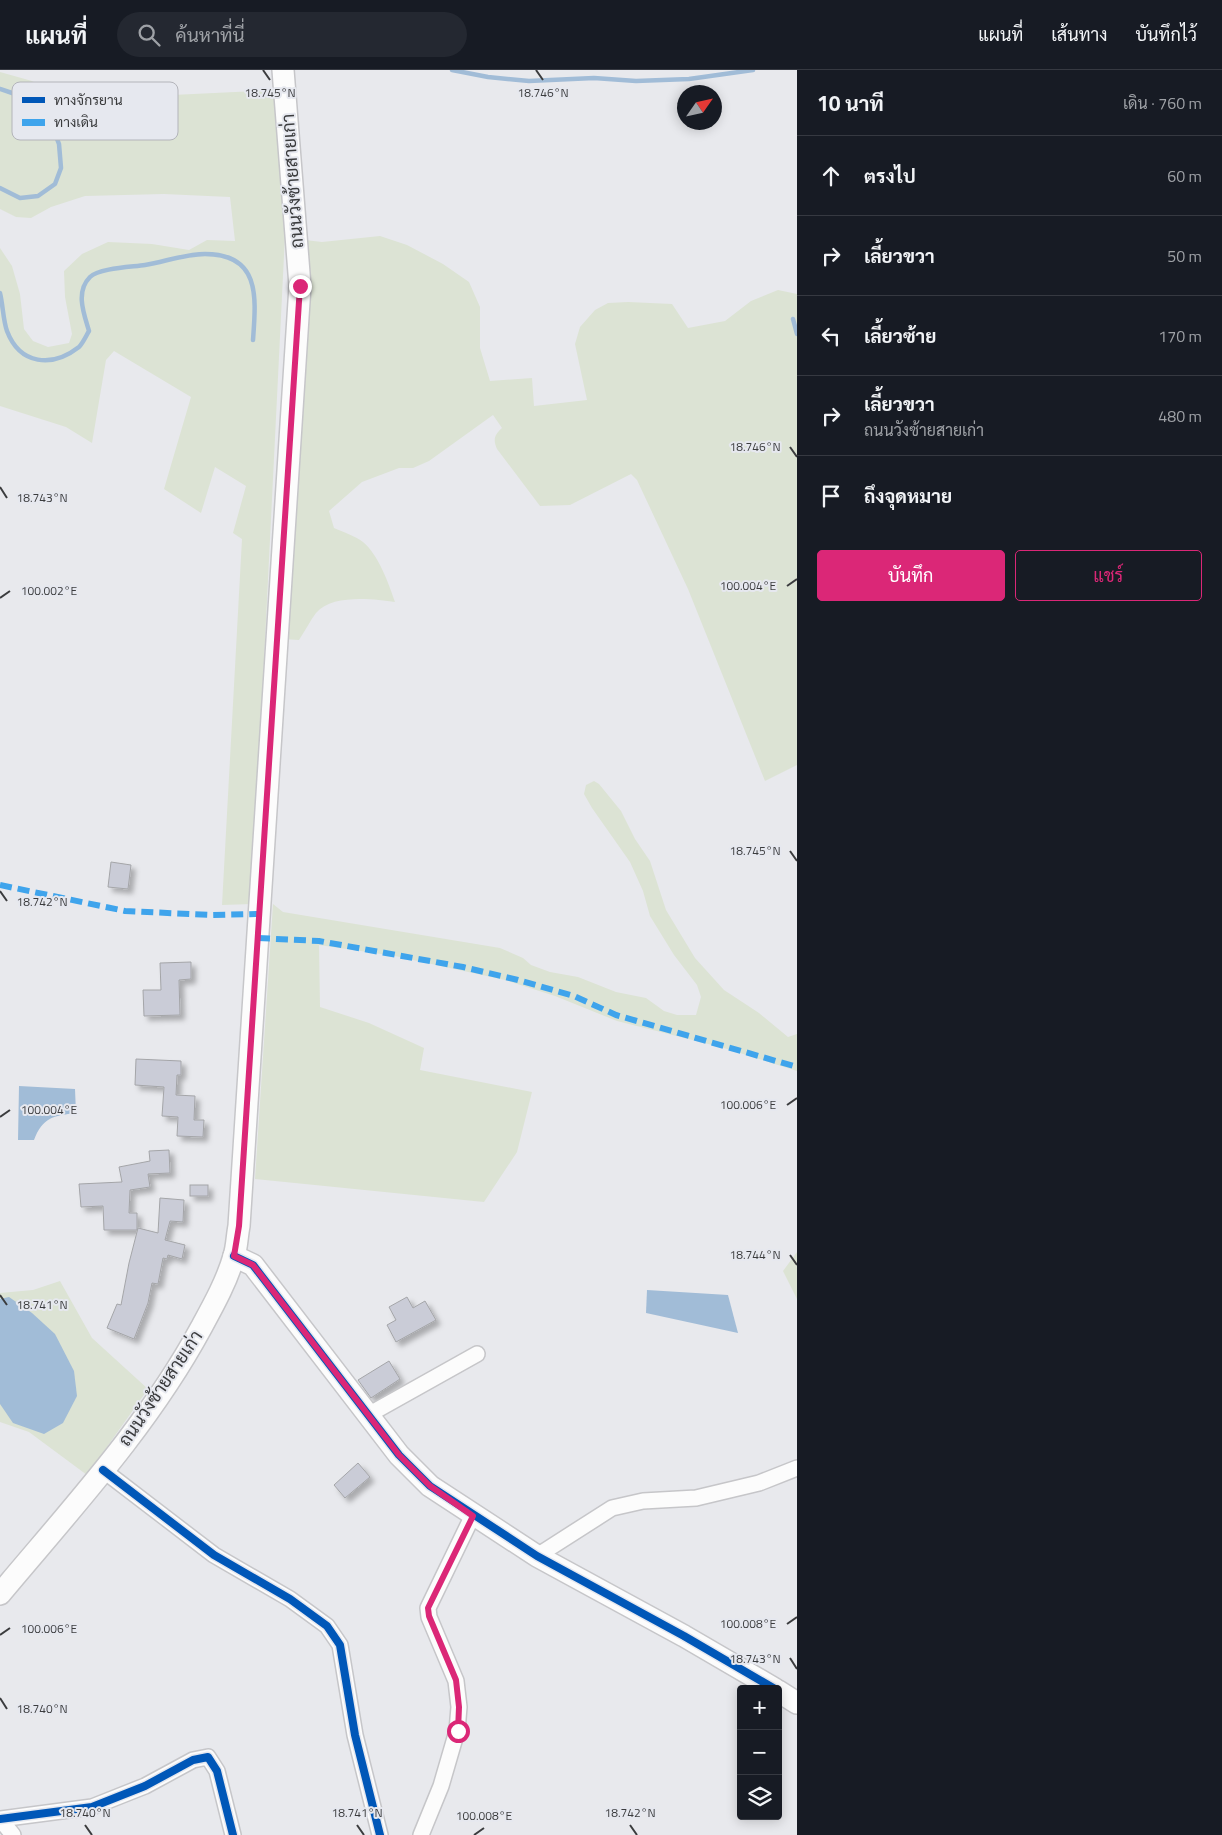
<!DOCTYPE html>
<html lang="th">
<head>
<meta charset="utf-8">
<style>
	:root { --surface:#171b24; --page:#242831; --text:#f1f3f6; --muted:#9ea1a6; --line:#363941; --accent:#db2777 }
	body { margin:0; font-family:"Titillium Web",Sarabun,sans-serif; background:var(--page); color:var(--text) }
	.controls { position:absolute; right:15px; bottom:15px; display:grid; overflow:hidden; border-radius:5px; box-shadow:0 2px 12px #0003 }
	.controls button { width:45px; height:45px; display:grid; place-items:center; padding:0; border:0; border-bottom:1px solid var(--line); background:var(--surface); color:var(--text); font:25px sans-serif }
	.compass { position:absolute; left:677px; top:15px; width:45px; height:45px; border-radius:50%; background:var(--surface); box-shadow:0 2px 12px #0003; rotate:56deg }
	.stop { position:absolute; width:15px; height:15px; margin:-11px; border:4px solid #db2777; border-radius:50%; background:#fff }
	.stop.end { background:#db2777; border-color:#fff; box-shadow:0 1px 5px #0008 }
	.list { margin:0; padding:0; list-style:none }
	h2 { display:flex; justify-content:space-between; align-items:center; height:65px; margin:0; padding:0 20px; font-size:21px }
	h2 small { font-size:16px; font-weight:400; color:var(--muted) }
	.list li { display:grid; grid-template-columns:32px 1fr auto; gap:15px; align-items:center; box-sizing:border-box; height:80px; padding:0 20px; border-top:1px solid var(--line) }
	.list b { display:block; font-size:19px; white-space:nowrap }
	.list p { margin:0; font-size:16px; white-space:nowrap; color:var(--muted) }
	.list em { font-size:16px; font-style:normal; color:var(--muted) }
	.actions { display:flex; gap:10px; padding:15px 20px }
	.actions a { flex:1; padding:11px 0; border:1px solid var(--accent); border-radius:5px; text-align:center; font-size:18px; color:var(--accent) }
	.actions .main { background:var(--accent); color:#fff }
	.icon { flex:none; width:28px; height:28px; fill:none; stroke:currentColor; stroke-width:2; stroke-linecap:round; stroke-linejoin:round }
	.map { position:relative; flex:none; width:797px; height:1765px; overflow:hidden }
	header { display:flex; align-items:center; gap:30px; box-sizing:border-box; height:70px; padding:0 25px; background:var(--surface); border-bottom:1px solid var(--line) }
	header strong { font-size:24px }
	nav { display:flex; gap:28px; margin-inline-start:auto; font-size:18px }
	.search { width:350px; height:45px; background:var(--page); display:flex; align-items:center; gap:12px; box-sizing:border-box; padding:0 18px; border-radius:28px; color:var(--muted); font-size:19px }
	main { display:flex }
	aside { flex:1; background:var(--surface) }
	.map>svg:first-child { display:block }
	.green { fill:#dce3d4 }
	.water { fill:#a1bcd7 }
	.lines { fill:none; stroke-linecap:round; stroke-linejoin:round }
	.stream { stroke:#a1bcd7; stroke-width:4.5 }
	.building { fill:#caccd7; stroke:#a4a5a8; filter:url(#shadow) }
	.street-casing { stroke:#c6c6c9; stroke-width:18 }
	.secondary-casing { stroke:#c6c6c9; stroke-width:24 }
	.street { stroke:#fcfcfc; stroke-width:15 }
	.secondary { stroke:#fcfcfc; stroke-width:21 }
	.quiet { stroke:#3fa4ec; stroke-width:6; stroke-dasharray:12 6; stroke-linecap:butt }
	.cycleway-casing { stroke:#e6e8ef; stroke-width:11 }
	.cycleway { stroke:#0057b8; stroke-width:8 }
	.route { stroke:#db2777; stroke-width:6 }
	.ticks { fill:none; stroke:#3b3c3e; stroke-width:2 }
	.labels { text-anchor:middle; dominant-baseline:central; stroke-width:4; stroke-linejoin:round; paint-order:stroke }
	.street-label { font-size:18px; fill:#3b3c3e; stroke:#e6e8ef }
	.key { fill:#e6e8ef; stroke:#b3b4ba; stroke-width:1 }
	.key-label { font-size:14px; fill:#3b3c3e }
	.ticks-label { font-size:12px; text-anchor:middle; fill:#3b3c3e; stroke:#e6e8ef; stroke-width:4; stroke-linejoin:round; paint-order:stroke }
</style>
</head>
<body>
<header>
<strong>แผนที่</strong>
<div class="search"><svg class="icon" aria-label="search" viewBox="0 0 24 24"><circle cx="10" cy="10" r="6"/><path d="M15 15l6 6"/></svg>ค้นหาที่นี่</div>
<nav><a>แผนที่</a><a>เส้นทาง</a><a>บันทึกไว้</a></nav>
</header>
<main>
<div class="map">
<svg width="797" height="1765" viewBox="0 0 797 1765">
	<defs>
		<filter id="shadow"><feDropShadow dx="4.5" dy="4.5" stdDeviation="2.5" flood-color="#0004"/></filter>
	</defs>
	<rect width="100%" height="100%" fill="#e8e9ed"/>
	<g class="green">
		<path d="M0,2L32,11L58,26L89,29L275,20L286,145L252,834L222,835L242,469L233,463L246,416L215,397L201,443L164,419L191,327L114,281L106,290L92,373L66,357L0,336V178L12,196L20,224L24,259L33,271L48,277L69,273L72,264L65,227L64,201L82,184L108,172L152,174L189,180L207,170L235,171L230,127L164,124L85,126L51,137L31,148L16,147L0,139Z"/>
		<path d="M380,166L407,175L443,194L469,212L480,237V278L490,311L532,308L534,336L587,330L575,274L580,257L595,240L608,233L628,232L672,234L688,258L725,251L751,231L778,220L797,224V695L765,711L688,519L637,410L631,404L570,435L540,436L497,379C493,370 494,365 502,358L493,345L429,391L413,398H399L362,412L329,441L334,458C343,462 355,466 363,472C378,484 389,514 395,532C373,529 332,524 316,543C310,551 305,561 299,570L283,569L305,170L322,172Z"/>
		<path d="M594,711L599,714L621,741L635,769L650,791L666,840L695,888L724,920L759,943L788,967L797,964V1001L724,978L617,951L555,926L505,910L395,886L319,875L320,937L369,953L424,978L420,1000L532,1022L517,1082L484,1132L255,1109L273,834L283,842L500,878L523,888L531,895L550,902L578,907L616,922L646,928L664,941L677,945H696L701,927L697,915L674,885L650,846L643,821L630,792L592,738L584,724L586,715Z"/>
		<path d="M797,1182V1229L783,1201Z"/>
		<path d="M60,1211L92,1268L148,1319L87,1405L29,1362L0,1352V1223L33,1220Z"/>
	</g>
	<g class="water">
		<path d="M19,1016L75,1019L76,1043C53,1046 43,1047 34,1070H18Z"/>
		<path d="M647,1220L728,1225L738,1263L646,1243Z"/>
		<path d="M9,1227L32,1243L55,1264L74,1301L77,1326L63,1353L44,1364L13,1353L0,1334V1229Z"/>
	</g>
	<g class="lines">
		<g class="stream">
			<path d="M452,0L488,7L529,11L594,8L636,11L689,9L753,0"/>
			<path d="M0,19L18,25L38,40L52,56L59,74L61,98L55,114L38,126L20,128L0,118"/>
			<path d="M0,223C3,235 3,250 7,261C20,295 52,298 79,277C83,273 86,266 89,261C84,244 75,222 90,207C99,198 132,197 145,195C164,192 185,184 205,184C261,184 256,228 253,270"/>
			<path d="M793,249L797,264"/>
		</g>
	</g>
	<g class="building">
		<path d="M111,792L131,795L128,819L108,817Z"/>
		<path d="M191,892V909L179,910L180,945L144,946L143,920H161L160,893Z"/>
		<path d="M136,989L181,991V1005H177L176,1025L195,1026L194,1050H204L203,1067L177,1066L178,1047L162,1046L164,1017L135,1015Z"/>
		<path d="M169,1080L170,1103L148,1104L150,1117L130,1120L129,1143H137V1160H104L103,1136L81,1137L79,1114L122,1112L119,1097L150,1091L149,1081Z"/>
		<rect x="190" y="1115" width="18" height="11"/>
		<path d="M160,1128L184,1130L183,1152L170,1151L165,1170L185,1175L182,1189L168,1185L167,1189L163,1188L158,1214L152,1213L148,1233L134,1269L107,1258L117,1234L121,1235L129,1193L138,1158L158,1163Z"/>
		<path d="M407,1227L413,1238L425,1231L436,1250L396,1272L387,1255L396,1250L389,1237Z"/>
		<path d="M389,1291L400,1309L371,1328L358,1310Z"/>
		<path d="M358,1393L370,1407L345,1428L334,1415Z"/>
	</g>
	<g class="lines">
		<defs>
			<g id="street">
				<path d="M368,1345L477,1284"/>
				<path d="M103,1400L214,1485L290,1529L327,1556L340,1575L355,1665L380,1765"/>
				<path d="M537,1486L612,1438L643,1431L696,1428L759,1413L797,1398"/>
				<path d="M0,1749L92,1737L145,1716L193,1690L208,1687L217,1701L233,1765"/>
				<path d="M1,1750L13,1765"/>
				<path d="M421,1765L441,1716L457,1661L459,1637L456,1611L429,1547L428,1538L473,1445"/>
			</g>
			<g id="secondary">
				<path d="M234,1186L253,1195L399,1385L430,1416L537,1486L684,1566L775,1619"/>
				<path d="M0,1524C71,1439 148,1356 201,1258C213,1236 227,1211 234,1186C237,1177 237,1166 239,1156L300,216L283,0"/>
				<path d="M778,1621L797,1633"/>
			</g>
		</defs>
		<use href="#street" class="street-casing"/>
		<use href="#secondary" class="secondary-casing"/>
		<use href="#street" class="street"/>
		<use href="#secondary" class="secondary"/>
		<g class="quiet">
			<path d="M0,815L125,841L211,845L260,844"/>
			<path d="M258,868L319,871L463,897L518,910L574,926L616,945L797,997"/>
		</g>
		<defs>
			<g id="cycleway">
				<path d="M234,1186L253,1195L399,1385L430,1416L537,1486L684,1566L775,1619"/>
				<path d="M103,1400L214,1485L290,1529L327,1556L340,1575L355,1665L380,1765"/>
				<path d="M0,1749L92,1737L145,1716L193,1690L208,1687L217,1701L233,1765"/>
			</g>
		</defs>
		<use href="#cycleway" class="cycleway-casing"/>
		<use href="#cycleway" class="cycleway"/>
	</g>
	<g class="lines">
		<path class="route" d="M300,216L239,1156L234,1186L253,1195L399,1385L430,1416L473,1446L428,1538L429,1546L456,1610L459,1637L458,1661"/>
	</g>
	<path class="ticks" d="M263,0L270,10M536,0L543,10M790,377L797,387M0,417L7,428M787,516L797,509M0,528L10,521M790,781L797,791M0,821L7,831M787,1035L797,1028M0,1047L10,1040M790,1185L797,1195M0,1225L7,1235M787,1554L797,1547M0,1565L10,1558M790,1588L797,1599M0,1628L7,1639M85,1755L92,1765M357,1755L364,1765M630,1755L637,1765M474,1765L484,1758"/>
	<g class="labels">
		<g class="street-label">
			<text transform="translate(292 111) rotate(-94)">ถนนวังซ้ายสายเก่า</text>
			<text transform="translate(160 1318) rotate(-56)">ถนนวังซ้ายสายเก่า</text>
		</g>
	</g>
	<rect x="12" y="12" width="166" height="58" rx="8" class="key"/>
	<rect x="22" y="27" width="23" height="6" fill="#0057b8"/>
	<rect x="22" y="49" width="23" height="7" fill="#3fa4ec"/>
	<g class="key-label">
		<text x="54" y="35">ทางจักรยาน</text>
		<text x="54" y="57">ทางเดิน</text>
	</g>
	<g class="ticks-label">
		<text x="270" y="27">18.745°N</text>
		<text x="543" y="27">18.746°N</text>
		<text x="755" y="381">18.746°N</text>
		<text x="42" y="432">18.743°N</text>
		<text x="748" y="520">100.004°E</text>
		<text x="49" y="525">100.002°E</text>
		<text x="755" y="785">18.745°N</text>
		<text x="42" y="836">18.742°N</text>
		<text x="748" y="1039">100.006°E</text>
		<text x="49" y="1044">100.004°E</text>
		<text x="755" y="1189">18.744°N</text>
		<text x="42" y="1239">18.741°N</text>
		<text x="748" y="1558">100.008°E</text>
		<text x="49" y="1563">100.006°E</text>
		<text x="755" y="1593">18.743°N</text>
		<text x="42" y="1643">18.740°N</text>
		<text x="85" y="1747">18.740°N</text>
		<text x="357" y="1747">18.741°N</text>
		<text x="630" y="1747">18.742°N</text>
		<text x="484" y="1750">100.008°E</text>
	</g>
</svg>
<div class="controls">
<button>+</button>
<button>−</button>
<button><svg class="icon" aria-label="layers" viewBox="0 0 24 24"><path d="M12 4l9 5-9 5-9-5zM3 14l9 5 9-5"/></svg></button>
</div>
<svg class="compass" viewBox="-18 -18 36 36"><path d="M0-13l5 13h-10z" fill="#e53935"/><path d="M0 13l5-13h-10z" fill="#9ea1a6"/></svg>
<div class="stop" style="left:458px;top:1661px"></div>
<div class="stop end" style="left:300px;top:216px"></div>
</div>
<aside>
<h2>10 นาที<small>เดิน · 760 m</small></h2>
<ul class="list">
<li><svg class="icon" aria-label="ahead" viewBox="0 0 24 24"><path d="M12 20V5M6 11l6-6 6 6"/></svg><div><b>ตรงไป</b></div><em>60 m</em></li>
<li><svg class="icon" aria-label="right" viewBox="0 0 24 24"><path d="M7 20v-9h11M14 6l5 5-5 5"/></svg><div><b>เลี้ยวขวา</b></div><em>50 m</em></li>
<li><svg class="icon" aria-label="left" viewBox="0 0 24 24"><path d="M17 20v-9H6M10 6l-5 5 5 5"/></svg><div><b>เลี้ยวซ้าย</b></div><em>170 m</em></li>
<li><svg class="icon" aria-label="right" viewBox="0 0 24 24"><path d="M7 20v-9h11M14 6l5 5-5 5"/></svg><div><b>เลี้ยวขวา</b><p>ถนนวังซ้ายสายเก่า</p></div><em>480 m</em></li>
<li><svg class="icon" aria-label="arrive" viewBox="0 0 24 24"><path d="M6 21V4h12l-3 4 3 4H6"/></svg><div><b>ถึงจุดหมาย</b></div></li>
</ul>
<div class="actions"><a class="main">บันทึก</a><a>แชร์</a></div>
</aside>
</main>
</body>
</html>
